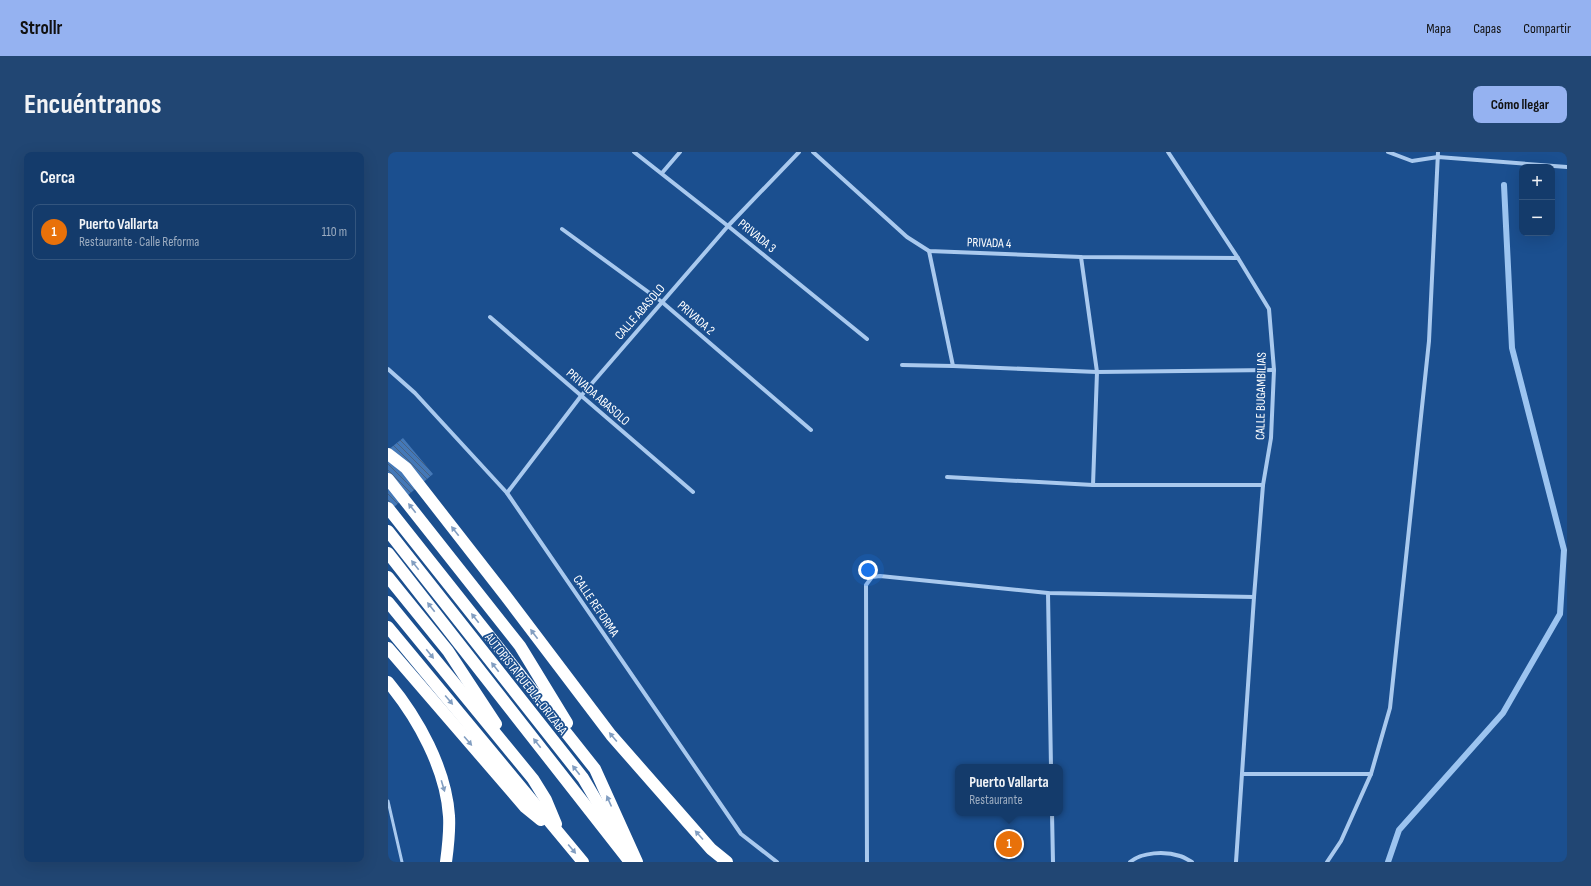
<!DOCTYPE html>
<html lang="es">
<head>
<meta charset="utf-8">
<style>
	:root { --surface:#143b6b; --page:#214673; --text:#f1f3f6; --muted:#9dadc1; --line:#33557e; --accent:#95b2f1 }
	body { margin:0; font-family:"Sofia Sans Condensed",sans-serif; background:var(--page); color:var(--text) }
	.controls { position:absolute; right:12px; top:12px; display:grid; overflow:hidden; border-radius:8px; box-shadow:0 4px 16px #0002 }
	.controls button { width:36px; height:36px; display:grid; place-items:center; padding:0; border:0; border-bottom:1px solid var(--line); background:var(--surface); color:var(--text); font:20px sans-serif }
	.you { position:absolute; left:480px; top:418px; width:14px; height:14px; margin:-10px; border:3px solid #fff; border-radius:50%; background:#1a73e8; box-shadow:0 0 0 6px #1a73e833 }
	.badge { display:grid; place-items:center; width:26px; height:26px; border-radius:50%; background:var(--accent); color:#fff; font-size:13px; font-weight:700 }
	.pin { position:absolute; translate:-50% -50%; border:2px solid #fff; box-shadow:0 1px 4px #0006 }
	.popup { position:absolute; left:567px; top:612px; width:108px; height:52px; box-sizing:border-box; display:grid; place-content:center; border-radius:8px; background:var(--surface); filter:drop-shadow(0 1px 3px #0005); font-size:13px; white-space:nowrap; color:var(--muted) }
	.popup b { font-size:15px; color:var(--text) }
	.popup::after { content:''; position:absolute; left:50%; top:100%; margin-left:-8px; border:8px solid transparent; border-top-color:var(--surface) }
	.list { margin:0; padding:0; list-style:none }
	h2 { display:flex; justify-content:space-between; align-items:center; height:52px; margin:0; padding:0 16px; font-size:17px }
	h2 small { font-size:13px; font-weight:400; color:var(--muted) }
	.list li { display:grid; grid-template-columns:26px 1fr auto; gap:12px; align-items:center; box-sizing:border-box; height:56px; margin:0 8px 8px; padding:0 8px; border:1px solid var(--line); border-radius:8px }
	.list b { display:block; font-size:15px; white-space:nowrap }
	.list p { margin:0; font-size:13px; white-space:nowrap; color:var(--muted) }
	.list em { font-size:13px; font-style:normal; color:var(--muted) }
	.map { position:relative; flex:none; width:1179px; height:710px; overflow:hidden; border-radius:8px }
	header { display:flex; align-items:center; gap:24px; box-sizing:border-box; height:56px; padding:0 20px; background:var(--accent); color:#111 }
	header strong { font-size:19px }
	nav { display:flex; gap:22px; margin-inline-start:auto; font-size:14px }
	.intro { display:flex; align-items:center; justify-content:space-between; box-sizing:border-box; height:96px; padding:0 24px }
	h1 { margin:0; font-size:28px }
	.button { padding:10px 18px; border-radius:8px; background:var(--accent); color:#111; font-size:14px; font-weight:700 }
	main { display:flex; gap:24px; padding:0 24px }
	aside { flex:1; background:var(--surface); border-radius:8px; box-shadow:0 4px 16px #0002 }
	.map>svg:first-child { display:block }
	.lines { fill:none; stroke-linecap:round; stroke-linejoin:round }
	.stream { stroke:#9cc4f0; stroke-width:6 }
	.building { fill:url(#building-back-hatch) }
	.lane { stroke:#a9c9ee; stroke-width:3 }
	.street { stroke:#a9c9ee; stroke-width:4 }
	.highway { stroke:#fff; stroke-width:12 }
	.oneway { fill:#829ec1 }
	.labels { text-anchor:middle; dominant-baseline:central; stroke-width:3.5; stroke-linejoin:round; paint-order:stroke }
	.street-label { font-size:13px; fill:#fff; stroke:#1b4f8f }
</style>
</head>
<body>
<header>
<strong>Strollr</strong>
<nav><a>Mapa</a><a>Capas</a><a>Compartir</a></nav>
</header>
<div class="intro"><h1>Encuéntranos</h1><a class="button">Cómo llegar</a></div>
<main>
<aside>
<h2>Cerca<small></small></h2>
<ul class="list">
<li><span class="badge" style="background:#e8710a">1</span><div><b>Puerto Vallarta</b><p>Restaurante · Calle Reforma</p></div><em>110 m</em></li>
</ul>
</aside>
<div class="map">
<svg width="1179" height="710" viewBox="0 0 1179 710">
	<defs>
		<pattern id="building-back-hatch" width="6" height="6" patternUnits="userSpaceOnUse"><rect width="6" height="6" fill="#4478b7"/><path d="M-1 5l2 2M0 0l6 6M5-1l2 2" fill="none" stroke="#486282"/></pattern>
	</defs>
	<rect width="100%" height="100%" fill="#1b4f8f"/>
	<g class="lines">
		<path class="stream" d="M1000,710L1011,678L1115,561L1172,462L1176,398L1124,196L1116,33"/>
	</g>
	<path class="building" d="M15,286L45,322L0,360V298Z"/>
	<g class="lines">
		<path class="lane" d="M0,649L14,710"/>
		<g class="street">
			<path d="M246,0L340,74L479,187"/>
			<path d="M425,0L519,85L541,99L693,105L850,106"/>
			<path d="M780,0L850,106L881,157L886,218L883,286L875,333L866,445L848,710"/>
			<path d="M1000,0L1024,9L1050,5L1179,15"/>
			<path d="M274,21L292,0"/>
			<path d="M174,77L274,150L423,278"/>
			<path d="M541,99L565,214"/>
			<path d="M693,105L709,220L705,333"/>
			<path d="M102,165L305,340"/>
			<path d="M514,213L565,214L709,220L886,218"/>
			<path d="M0,217L27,241L119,341L353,682L389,710"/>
			<path d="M559,325L705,333H875"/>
			<path d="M119,341L193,244L340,74L411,0"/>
			<path d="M660,441L663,615"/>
			<path d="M854,622H983"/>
			<path d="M664,661L665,710"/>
			<path d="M479,710L478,433L484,425L492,424L660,441L866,445"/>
			<path d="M742,710C754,700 777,699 792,704C796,705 800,708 804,710"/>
			<path d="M939,710L953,689L983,622L1002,556L1041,189L1050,0"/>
		</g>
		<g class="highway">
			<path d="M0,302L18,316L117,443L223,583L323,697L339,710"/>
			<path d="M0,327L132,494L179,571"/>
			<path d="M0,356L207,617L249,710"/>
			<path d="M0,379L195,626L231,687"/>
			<path d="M0,401L242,710"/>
			<path d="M0,425L60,499L108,572"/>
			<path d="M0,450L145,627L158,648L168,672"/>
			<path d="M0,475L195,710"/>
			<path d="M0,496L137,655L153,668"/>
			<path d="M0,530C30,566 58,617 61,664C62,680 60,695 58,710"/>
		</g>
	</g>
	<defs><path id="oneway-solid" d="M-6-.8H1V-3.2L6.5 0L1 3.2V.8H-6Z"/></defs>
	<g class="oneway">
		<use href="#oneway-solid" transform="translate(24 356) rotate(-128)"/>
		<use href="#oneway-solid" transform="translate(67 379) rotate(-128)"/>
		<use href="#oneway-solid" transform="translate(27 413) rotate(-128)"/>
		<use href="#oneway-solid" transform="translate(43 455) rotate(-128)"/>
		<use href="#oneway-solid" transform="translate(87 466) rotate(-128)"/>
		<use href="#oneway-solid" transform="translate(146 482) rotate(-127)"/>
		<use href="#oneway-solid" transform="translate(42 502) rotate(51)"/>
		<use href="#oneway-solid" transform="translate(107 515) rotate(-128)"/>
		<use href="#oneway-solid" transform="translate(61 548) rotate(50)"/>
		<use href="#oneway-solid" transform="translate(225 585) rotate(-130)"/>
		<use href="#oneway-solid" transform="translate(80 589) rotate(49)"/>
		<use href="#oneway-solid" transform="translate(149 591) rotate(-128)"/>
		<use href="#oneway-solid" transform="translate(188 618) rotate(-128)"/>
		<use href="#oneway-solid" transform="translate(55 634) rotate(73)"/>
		<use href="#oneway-solid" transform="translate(221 649) rotate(-114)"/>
		<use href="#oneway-solid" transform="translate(311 683) rotate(-132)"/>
		<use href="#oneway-solid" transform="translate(184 697) rotate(50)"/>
	</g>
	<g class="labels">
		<g class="street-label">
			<text transform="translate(369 84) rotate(39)">PRIVADA 3</text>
			<text transform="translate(601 91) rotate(2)">PRIVADA 4</text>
			<text transform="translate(252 160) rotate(-49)">CALLE ABASOLO</text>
			<text transform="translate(308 166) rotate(41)">PRIVADA 2</text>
			<text transform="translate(873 244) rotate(-89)">CALLE BUGAMBILIAS</text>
			<text transform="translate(210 245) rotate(41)">PRIVADA ABASOLO</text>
			<text transform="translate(208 454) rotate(56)">CALLE REFORMA</text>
			<text transform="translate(138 532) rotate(52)">AUTOPISTA PUEBLA-ORIZABA</text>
		</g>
	</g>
</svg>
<div class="controls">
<button>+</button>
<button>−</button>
</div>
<div class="you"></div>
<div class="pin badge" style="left:621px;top:692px;background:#e8710a">1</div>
<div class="popup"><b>Puerto Vallarta</b>Restaurante</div>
</div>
</main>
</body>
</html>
